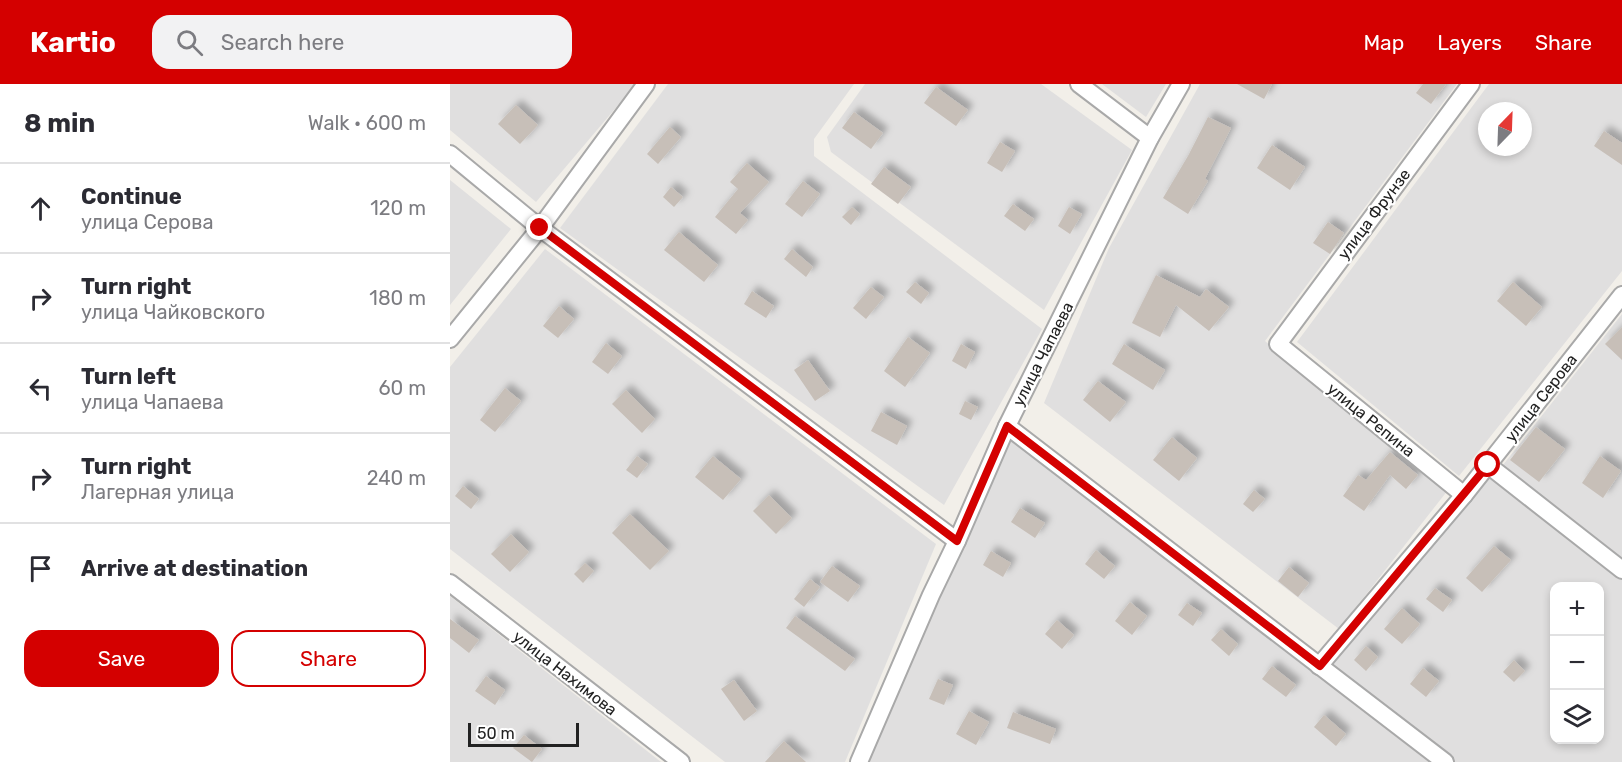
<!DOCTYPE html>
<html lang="en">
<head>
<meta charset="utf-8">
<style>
	:root { --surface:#fff; --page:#f2f2f3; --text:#2b2b33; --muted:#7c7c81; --line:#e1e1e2; --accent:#d40000 }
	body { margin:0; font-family:Rubik,sans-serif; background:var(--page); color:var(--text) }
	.controls { position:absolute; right:18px; bottom:18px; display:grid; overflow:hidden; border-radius:12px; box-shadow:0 3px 9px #0003 }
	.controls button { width:54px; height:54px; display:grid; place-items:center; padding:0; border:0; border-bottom:2px solid var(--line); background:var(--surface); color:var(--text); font:30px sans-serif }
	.compass { position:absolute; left:1028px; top:18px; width:54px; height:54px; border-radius:50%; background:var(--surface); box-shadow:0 3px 9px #0003; rotate:23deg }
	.scale { position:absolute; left:18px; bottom:15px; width:111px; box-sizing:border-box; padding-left:6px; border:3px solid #222; border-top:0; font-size:16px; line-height:21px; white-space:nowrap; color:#222; -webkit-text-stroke:4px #fff; paint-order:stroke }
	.stop { position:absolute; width:18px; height:18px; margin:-14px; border:4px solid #d40000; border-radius:50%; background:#fff }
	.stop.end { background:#d40000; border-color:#fff; box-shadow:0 2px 6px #0008 }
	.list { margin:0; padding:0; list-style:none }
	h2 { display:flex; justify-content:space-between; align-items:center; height:78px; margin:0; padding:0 24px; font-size:26px }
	h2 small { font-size:20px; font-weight:400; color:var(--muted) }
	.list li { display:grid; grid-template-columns:39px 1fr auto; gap:18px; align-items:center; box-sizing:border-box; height:90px; padding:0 24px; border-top:2px solid var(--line) }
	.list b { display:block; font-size:22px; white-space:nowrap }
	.list p { margin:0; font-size:20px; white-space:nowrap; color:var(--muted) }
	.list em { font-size:20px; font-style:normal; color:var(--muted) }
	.actions { display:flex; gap:12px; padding:18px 24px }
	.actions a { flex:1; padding:14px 0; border:2px solid var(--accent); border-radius:18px; text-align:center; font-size:21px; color:var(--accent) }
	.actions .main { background:var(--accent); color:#fff }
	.icon { flex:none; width:33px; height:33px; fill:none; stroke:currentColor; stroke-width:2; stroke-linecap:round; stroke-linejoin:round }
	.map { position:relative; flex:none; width:1172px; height:678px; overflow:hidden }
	header { display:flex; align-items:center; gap:36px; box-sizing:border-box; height:84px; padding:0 30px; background:var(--accent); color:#fff }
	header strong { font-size:28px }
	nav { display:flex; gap:33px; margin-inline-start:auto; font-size:21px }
	.search { width:420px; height:54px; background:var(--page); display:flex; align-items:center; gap:15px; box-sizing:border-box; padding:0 21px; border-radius:18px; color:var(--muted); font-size:22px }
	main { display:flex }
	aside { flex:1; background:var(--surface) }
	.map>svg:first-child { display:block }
	.residential { fill:#e0dfdf; fill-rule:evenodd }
	.building { fill:#c7bfb8; filter:url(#shadow) }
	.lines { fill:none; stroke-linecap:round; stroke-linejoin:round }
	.street-casing { stroke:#a9a9a9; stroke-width:20 }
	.street { stroke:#fff; stroke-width:16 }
	.route { stroke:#d40000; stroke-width:8 }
	.labels { text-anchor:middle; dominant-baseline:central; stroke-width:4.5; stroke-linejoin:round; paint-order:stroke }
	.street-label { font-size:16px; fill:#222; stroke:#fff }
</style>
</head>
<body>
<header>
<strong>Kartio</strong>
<div class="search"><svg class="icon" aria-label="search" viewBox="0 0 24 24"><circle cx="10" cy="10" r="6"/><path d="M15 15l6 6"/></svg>Search here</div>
<nav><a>Map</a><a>Layers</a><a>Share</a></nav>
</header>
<main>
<aside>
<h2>8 min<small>Walk · 600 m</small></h2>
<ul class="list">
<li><svg class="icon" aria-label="ahead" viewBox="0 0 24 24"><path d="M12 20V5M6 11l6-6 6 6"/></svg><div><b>Continue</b><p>улица Серова</p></div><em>120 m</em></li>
<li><svg class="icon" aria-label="right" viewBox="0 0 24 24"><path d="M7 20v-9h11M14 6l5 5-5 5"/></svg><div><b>Turn right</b><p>улица Чайковского</p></div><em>180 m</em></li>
<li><svg class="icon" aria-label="left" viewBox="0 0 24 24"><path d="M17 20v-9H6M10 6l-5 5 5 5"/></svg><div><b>Turn left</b><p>улица Чапаева</p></div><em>60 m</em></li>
<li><svg class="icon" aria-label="right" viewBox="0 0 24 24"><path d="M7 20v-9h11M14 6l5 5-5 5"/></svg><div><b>Turn right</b><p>Лагерная улица</p></div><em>240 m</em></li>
<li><svg class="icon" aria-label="arrive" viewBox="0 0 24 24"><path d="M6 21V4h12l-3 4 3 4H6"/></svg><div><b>Arrive at destination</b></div></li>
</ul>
<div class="actions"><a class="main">Save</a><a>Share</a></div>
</aside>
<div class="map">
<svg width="1172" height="678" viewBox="0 0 1172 678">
	<defs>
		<filter id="shadow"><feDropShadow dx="5.5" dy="-5.5" stdDeviation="3" flood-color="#0004"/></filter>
	</defs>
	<rect width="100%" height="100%" fill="#f2efe9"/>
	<g class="residential">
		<path d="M0,0H186L86,118L0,46Z"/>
		<path d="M218,0H404L364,55V72L592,245L494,421L110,144Z"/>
		<path d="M415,0H591L682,66L594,226L381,68L377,53Z"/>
		<path d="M652,0H716L696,33Z"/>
		<path d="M750,0H1007L815,257L923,349L943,360L998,406L889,545L594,319L659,164Z"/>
		<path d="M1039,0H1172V187L1009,392L847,258ZM1037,27H1073V63H1037Z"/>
		<path d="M0,96L61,145L0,221Z"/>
		<path d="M95,165L486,460L395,678H275L0,465V283Z"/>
		<path d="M1172,230V478L1053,381Z"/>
		<path d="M557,342L869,581L1038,381L1172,486V678H409ZM1104,502H1150V656H1104Z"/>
		<path d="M0,512L211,678H0Z"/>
	</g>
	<g class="building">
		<path d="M787,0H822L814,15Z"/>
		<path d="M973,0H996L981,20L966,9Z"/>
		<path d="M486,3L518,26L506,42L474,19Z"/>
		<path d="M66,21L88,41L70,60L48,40Z"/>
		<path d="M404,28L433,49L421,65L392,44Z"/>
		<path d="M758,33L781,44L755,95L758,97L738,130L713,114L738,72Z"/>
		<path d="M220,43L231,53L208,80L197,70Z"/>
		<path d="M1154,47L1172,59V81L1144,62Z"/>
		<path d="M550,58L565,67L552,88L537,79Z"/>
		<path d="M822,61L855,83L840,106L807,84Z"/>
		<path d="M297,79L319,98L290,129L298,136L286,150L265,133L288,105L280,98Z"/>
		<path d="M434,83L461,103L448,120L421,100Z"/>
		<path d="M353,97L370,110L352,133L335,120Z"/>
		<path d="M221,103L233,113L224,123L213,113Z"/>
		<path d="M563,120L584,135L575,147L554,132Z"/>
		<path d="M402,123L410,130L401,141L392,133Z"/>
		<path d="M619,123L632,130L620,150L608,142Z"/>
		<path d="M878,138L894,149L880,170L863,159Z"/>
		<path d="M229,148L268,181L254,198L214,166Z"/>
		<path d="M342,165L363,183L356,193L334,175Z"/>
		<path d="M706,191L750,213L756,205L779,223L759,247L726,221L710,253L682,239Z"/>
		<path d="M465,198L479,209L471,220L456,208Z"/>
		<path d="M1063,198L1092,223L1076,242L1047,217Z"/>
		<path d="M421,203L434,213L416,235L403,224Z"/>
		<path d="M302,207L324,222L316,234L294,220Z"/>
		<path d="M109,222L124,235L108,254L93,242Z"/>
		<path d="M1172,243V276L1155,260Z"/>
		<path d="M458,253L480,269L455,303L434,287Z"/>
		<path d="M156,259L172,272L158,290L142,278Z"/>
		<path d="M511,260L525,268L516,285L502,277Z"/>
		<path d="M674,260L715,286L703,306L662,280Z"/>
		<path d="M358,276L380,307L365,317L344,286Z"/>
		<path d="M648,297L676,318L660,338L633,316Z"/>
		<path d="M55,304L71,317L45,348L30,336Z"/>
		<path d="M176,306L205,335L192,349L162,320Z"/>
		<path d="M515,317L528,323L521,336L509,330Z"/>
		<path d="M431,328L457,342L447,361L421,347Z"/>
		<path d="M1086,343L1115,365L1089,398L1060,376Z"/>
		<path d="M722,353L747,374L729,397L703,376Z"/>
		<path d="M940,368L968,391L956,405L940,391L914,427L893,412L908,391L916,396Z"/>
		<path d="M187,372L198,380L187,394L176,386Z"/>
		<path d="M263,372L291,395L273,416L245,393Z"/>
		<path d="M1150,372L1171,387L1153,414L1132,399Z"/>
		<path d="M13,402L29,415L21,425L5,412Z"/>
		<path d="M804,406L815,415L803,428L793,420Z"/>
		<path d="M319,411L342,434L326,450L303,427Z"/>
		<path d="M570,424L595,439L585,454L561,438Z"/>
		<path d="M180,430L219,467L200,486L162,449Z"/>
		<path d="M61,450L79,468L60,488L41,470Z"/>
		<path d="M1044,462L1061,476L1032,508L1016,494Z"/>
		<path d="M646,466L665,482L654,495L635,480Z"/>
		<path d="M541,467L561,479L553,493L533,481Z"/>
		<path d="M135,479L144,487L133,499L124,490Z"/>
		<path d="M382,482L410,502L398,518L370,498Z"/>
		<path d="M839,483L859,499L848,513L828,497Z"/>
		<path d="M360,495L370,503L354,523L344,515Z"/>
		<path d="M985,504L1002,516L993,528L976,515Z"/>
		<path d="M680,518L697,532L682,551L665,537Z"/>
		<path d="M737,519L752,529L743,542L728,531Z"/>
		<path d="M952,524L970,540L952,560L934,545Z"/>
		<path d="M345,532L405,575L395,587L336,544Z"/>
		<path d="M0,535L29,556L19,569L0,554Z"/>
		<path d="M607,536L624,551L612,565L595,550Z"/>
		<path d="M771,545L788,560L779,572L761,556Z"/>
		<path d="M916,562L928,573L916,587L904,576Z"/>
		<path d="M1064,576L1075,587L1064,598L1053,588Z"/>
		<path d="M822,582L846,601L836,613L812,595Z"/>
		<path d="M973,584L989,597L976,613L960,600Z"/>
		<path d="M36,592L55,606L45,621L25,607Z"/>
		<path d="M488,595L503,601L494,621L479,615Z"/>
		<path d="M284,596L307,627L294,637L271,605Z"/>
		<path d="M519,627L539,638L526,661L506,650Z"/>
		<path d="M563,628L606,645L600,660L557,644Z"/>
		<path d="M874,631L896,650L886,662L864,643Z"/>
		<path d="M74,651L92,665L82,678L63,664Z"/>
		<path d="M334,657L356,678H315Z"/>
	</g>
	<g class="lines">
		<defs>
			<g id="street">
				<path d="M629,0L700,54"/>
				<path d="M0,70L90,144L507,457"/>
				<path d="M0,255L90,144L196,0"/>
				<path d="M557,342L995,678"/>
				<path d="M1038,381L1172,486"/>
				<path d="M1014,411L828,260L1021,0"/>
				<path d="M0,499L231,678"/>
				<path d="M869,582L1014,411L1172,211"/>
				<path d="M409,678L481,511L507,457L557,342L700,54L731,0"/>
			</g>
		</defs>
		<use href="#street" class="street-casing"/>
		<use href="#street" class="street"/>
	</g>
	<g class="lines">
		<path class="route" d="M90,144L507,457L557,342L870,582L1038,381"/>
	</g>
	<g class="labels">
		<g class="street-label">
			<text transform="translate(924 130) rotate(-53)">улица Фрунзе</text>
			<text transform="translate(593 270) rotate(-63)">улица Чапаева</text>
			<text transform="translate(1091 314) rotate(-52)">улица Серова</text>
			<text transform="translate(921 336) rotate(39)">улица Репина</text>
			<text transform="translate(115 589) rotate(38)">улица Нахимова</text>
		</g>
	</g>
</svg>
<div class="controls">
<button>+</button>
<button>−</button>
<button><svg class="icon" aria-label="layers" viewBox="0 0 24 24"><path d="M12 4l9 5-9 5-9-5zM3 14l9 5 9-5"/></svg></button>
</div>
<svg class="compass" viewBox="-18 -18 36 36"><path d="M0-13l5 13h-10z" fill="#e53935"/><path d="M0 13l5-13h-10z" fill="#7c7c81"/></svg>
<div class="scale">50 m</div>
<div class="stop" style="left:1038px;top:381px"></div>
<div class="stop end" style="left:90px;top:144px"></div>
</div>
</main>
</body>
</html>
